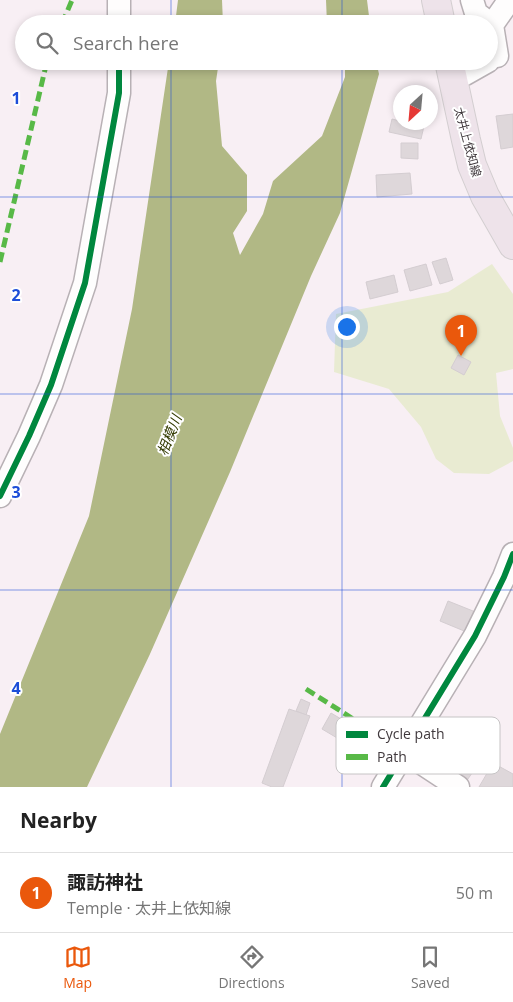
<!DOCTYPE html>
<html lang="en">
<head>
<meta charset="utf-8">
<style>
	:root { --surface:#fff; --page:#f2f2f2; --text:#222; --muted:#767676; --line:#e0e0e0; --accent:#ea580c }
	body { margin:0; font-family:"Open Sans","Noto Sans JP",sans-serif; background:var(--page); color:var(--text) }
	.compass { position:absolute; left:393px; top:85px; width:45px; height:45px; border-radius:50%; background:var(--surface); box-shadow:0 2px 8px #0003; rotate:206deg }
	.you { position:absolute; left:346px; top:326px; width:18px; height:18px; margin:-12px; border:4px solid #fff; border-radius:50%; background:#1a73e8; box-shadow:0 0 0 8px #1a73e833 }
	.badge { display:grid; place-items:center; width:32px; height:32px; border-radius:50%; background:var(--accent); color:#fff; font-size:16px; font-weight:700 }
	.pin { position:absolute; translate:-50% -41px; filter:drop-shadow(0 1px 2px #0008) }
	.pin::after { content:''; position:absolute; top:26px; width:18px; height:15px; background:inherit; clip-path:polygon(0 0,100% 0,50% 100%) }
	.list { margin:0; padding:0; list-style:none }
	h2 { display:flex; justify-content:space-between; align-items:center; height:65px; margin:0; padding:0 20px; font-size:21px }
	h2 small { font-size:16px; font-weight:400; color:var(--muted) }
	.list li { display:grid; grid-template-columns:32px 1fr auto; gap:15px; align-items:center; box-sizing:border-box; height:80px; padding:0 20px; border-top:1px solid var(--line) }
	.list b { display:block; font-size:19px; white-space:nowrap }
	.list p { margin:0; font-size:16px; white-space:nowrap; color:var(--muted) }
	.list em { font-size:16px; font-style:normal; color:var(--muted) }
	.icon { flex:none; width:28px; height:28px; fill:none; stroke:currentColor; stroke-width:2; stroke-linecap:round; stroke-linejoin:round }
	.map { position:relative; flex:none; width:513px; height:787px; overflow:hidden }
	.search { position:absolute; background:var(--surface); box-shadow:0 2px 8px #0003; left:15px; right:15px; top:15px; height:55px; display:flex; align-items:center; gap:12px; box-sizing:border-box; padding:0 18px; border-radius:28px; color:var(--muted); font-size:19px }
	.sheet { height:145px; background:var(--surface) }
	nav { display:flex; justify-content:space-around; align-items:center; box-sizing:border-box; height:70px; border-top:1px solid var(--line); background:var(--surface); font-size:14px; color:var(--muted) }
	nav a { display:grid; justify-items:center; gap:2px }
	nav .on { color:var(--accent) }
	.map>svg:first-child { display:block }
	.green { fill:#e9ebd2 }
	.water { fill:#b1b885 }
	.building { fill:#ded7da; stroke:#d4cdd1 }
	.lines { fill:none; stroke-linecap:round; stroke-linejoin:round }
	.minor-casing { stroke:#b8b1b5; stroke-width:25 }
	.major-casing { stroke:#d3ced0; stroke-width:30 }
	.minor { stroke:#fefdfd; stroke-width:22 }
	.major { stroke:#eee3ea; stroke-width:28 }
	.quiet { stroke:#58b947; stroke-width:5; stroke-dasharray:10 5; stroke-linecap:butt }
	.cycleway-casing { stroke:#fff; stroke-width:9 }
	.cycleway { stroke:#00873e; stroke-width:6 }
	.grid { fill:none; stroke:#1d4ed8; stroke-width:1; stroke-opacity:0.55 }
	.labels { text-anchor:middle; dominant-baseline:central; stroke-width:4; stroke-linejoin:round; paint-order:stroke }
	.street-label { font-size:12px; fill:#40393d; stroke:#fff }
	.water-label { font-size:14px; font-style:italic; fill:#323a00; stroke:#fff }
	.key { fill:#fff; stroke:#c6c4c5; stroke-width:1 }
	.key-label { font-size:14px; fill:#40393d }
	.grid-label { font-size:16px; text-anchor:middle; font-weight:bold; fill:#1d4ed8; stroke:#fff; stroke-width:4; stroke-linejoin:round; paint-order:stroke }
</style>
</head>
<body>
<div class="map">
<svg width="513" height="787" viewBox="0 0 513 787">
	<rect width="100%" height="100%" fill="#f8eff4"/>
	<path class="green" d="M492,264L513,294V369L496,373L500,416L513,448V461L489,474L454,473L436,459L421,427L389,389L334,372L336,314L448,292Z"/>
	<g class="water">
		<path d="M178,0H222L223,24H175Z"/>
		<path d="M326,0H367L370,24H327Z"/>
		<path d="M169,61H219L216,81L222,146L247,175V211L233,233L240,255L263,214L273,181L322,136L345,77V61H376L379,74L340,213L311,276L230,472L150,654L87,787H0V734L89,516L132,309Z"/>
	</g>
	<g class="building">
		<path d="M513,114V147L501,149L496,116Z"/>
		<path d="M392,119L400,121V122H408L424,126L421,139L389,132Z"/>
		<path d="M401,143H418V159L401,158Z"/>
		<path d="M410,173L412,194L377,197L376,175Z"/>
		<path d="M446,258L453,280L440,284L432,262Z"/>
		<path d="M426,264L432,285L410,291L404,270Z"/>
		<path d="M394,275L398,292L370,299L366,282Z"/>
		<path d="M458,355L471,362L464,375L451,368Z"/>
		<path d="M448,601L478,613L469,633L440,621Z"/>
		<path d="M301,699L310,703L306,715L296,711Z"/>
		<path d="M289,709L310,716L283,787H272L262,783Z"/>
		<path d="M331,713L395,751L386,767L322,729Z"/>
		<path d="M455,752L477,766L463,786L441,772Z"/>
		<path d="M493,763L513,774V787H479Z"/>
	</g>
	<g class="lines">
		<defs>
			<g id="minor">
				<path d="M119,0V24"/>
				<path d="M472,0L476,13L492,25"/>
				<path d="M497,56L492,25L506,5L507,0"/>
				<path d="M452,77L465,74L488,61"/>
				<path d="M0,496L29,436L51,385L85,283L119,93V61"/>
				<path d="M405,752L458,787"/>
				<path d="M383,787L475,636L504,577L513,554"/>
			</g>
			<g id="major">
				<path d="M436,0L441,24"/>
				<path d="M449,61L466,140L472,165L485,196L513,245"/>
			</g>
		</defs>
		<use href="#minor" class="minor-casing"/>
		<use href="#major" class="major-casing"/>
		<use href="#minor" class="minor"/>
		<use href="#major" class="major"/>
		<g class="quiet">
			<path d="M62,24L72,0"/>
			<path d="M0,262L47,61"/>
			<path d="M306,689L405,752"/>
		</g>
		<defs>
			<g id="cycleway">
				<path d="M0,496L29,436L51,385L85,283L119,93V61"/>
				<path d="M383,787L475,636L504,577L513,554"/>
			</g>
		</defs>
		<use href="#cycleway" class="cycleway-casing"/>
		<use href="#cycleway" class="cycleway"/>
	</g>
	<path class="grid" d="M171,0V24M342,0V24M171,61V787M342,61V787M0,197H513M0,394H513M0,590H513"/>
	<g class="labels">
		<g class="street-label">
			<text transform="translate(468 142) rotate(75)">太井上依知線</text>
		</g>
		<g class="water-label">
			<text transform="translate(169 435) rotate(-69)">相模川</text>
		</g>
	</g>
	<rect x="336" y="717" width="164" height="57" rx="8" class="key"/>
	<rect x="346" y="731" width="22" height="7" fill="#00873e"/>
	<rect x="346" y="754" width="22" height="6" fill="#58b947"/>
	<g class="key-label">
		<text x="377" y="739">Cycle path</text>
		<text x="377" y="762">Path</text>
	</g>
	<g class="grid-label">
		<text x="16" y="104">1</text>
		<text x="16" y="301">2</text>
		<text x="16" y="498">3</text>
		<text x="16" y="694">4</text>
	</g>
</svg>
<svg class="compass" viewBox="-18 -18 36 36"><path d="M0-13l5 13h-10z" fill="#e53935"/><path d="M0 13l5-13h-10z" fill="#767676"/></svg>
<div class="you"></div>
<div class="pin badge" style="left:461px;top:356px">1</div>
<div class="search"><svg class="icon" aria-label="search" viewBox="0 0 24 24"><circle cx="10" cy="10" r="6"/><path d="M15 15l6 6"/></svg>Search here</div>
</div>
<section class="sheet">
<h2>Nearby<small></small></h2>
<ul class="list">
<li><span class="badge">1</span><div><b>諏訪神社</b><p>Temple · 太井上依知線</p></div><em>50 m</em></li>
</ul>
</section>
<nav>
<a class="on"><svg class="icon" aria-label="map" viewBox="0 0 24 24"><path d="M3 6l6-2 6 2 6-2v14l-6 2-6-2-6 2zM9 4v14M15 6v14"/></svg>Map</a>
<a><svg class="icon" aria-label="directions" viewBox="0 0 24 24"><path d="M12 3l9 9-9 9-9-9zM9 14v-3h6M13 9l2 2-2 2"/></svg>Directions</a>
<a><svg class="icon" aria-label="saved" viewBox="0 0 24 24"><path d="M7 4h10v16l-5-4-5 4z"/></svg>Saved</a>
</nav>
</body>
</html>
